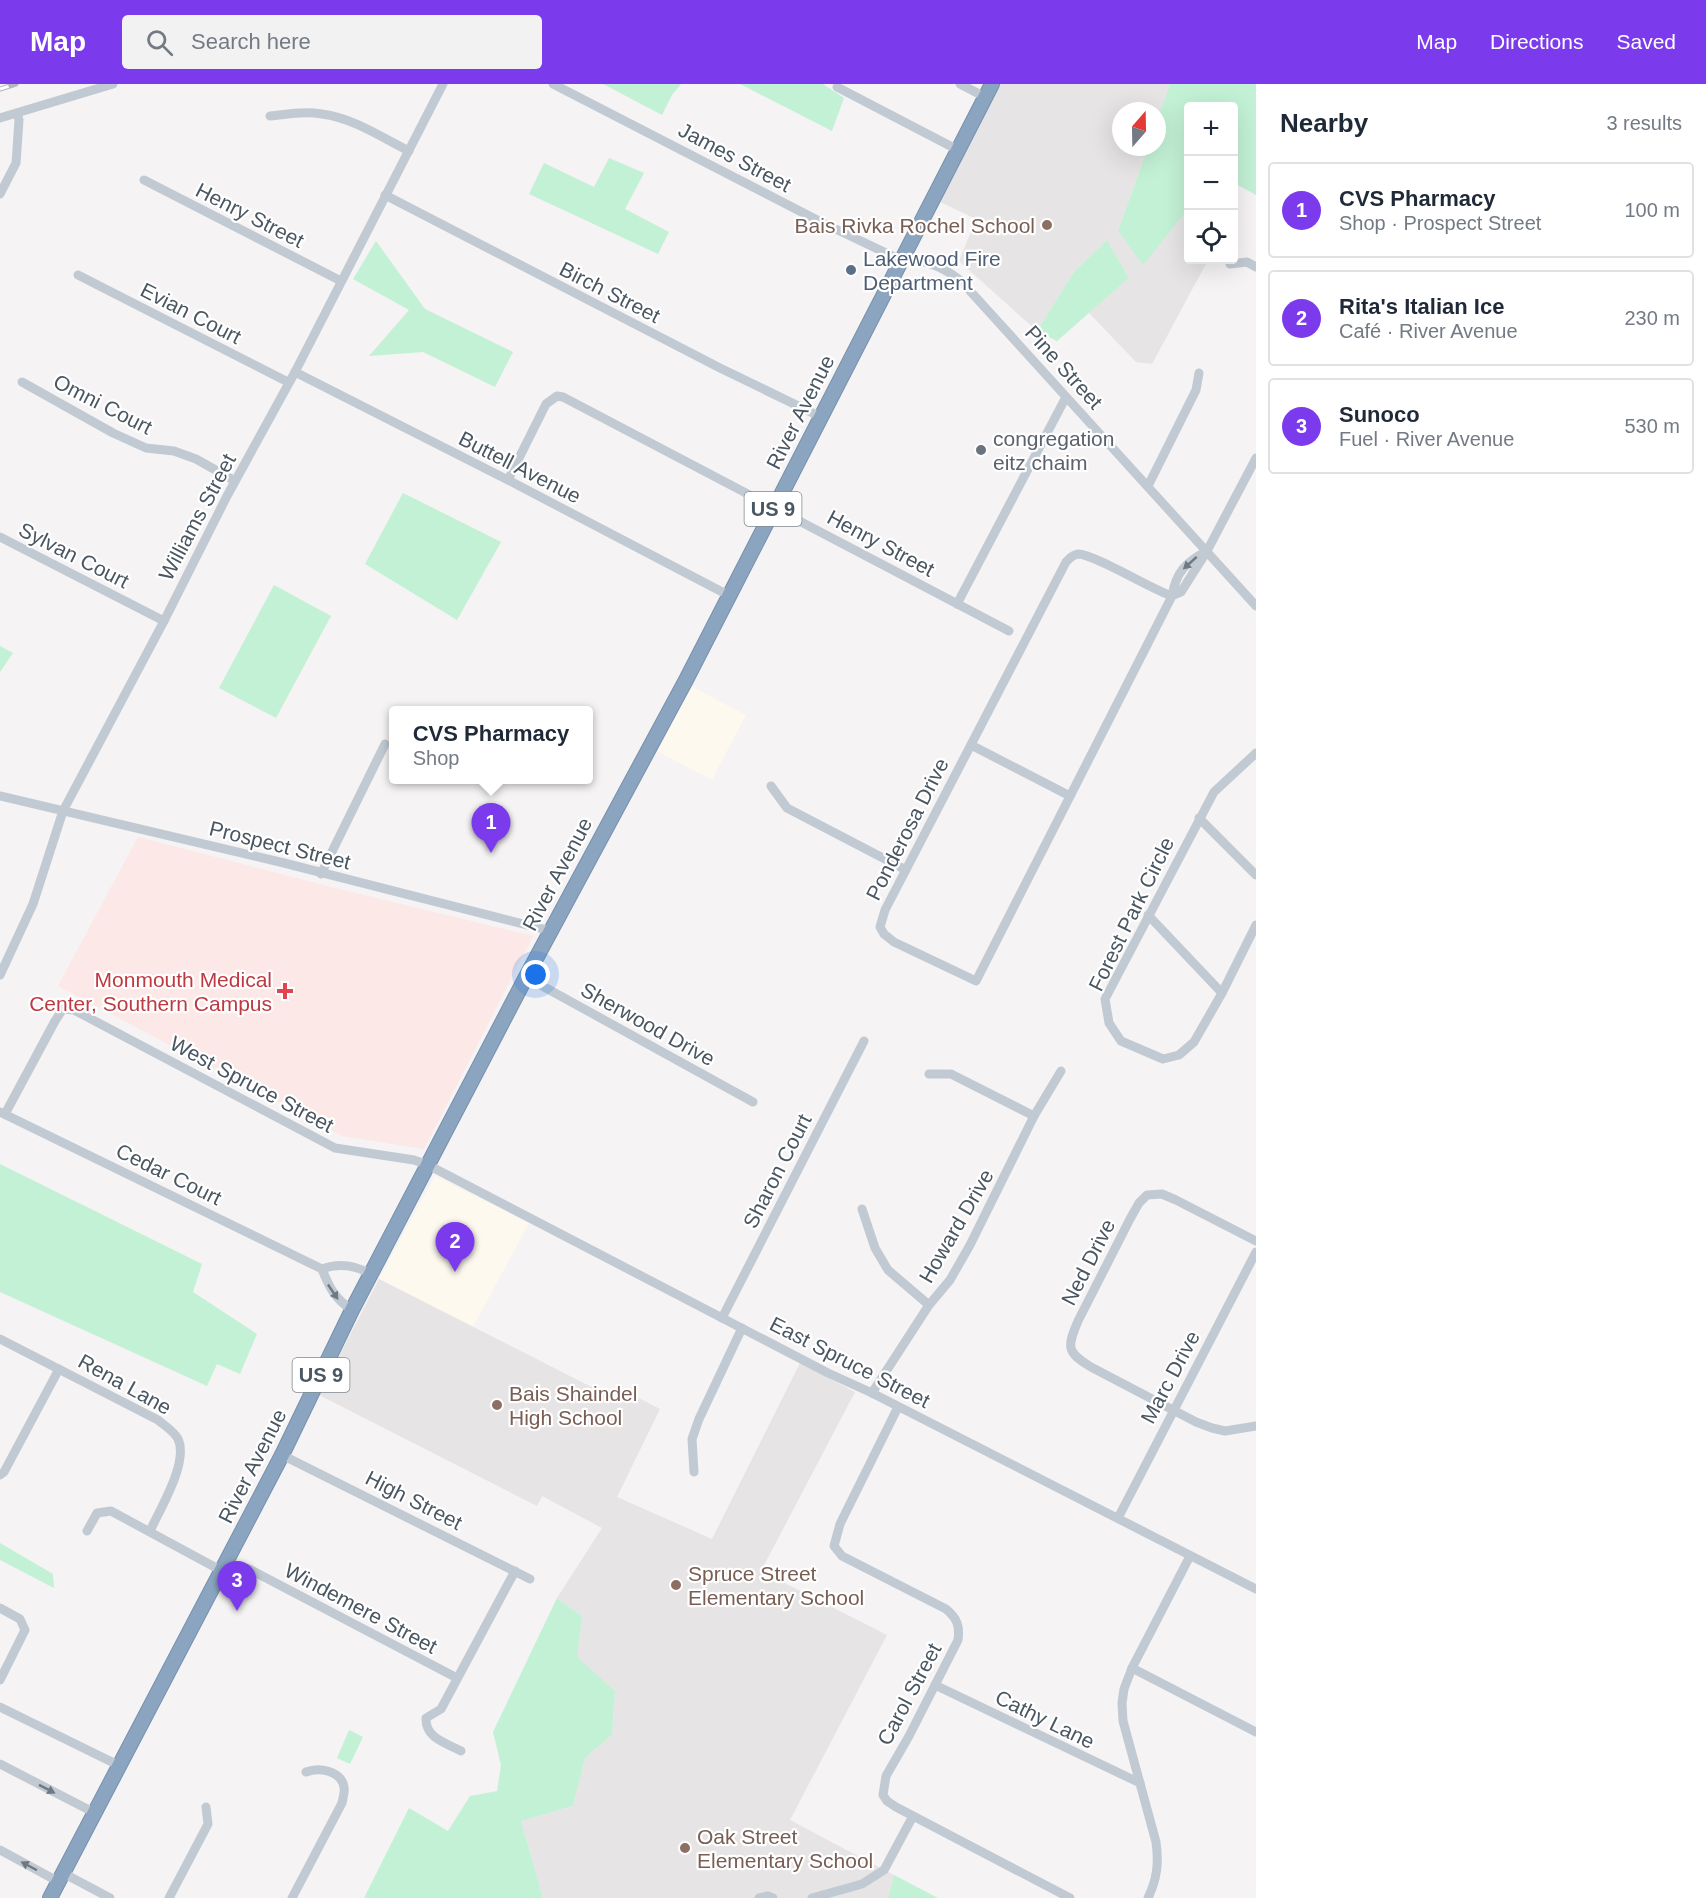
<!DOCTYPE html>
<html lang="en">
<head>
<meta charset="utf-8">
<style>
	:root { --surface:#fff; --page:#f2f2f3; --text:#1f2937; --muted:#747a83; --line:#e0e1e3; --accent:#7c3aed }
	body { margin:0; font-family:Helvetica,sans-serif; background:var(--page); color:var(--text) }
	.controls { position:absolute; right:18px; top:18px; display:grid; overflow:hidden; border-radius:6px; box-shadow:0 6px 24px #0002 }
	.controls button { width:54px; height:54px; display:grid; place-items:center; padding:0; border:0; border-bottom:2px solid var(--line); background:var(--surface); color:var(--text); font:30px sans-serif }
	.compass { position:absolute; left:1112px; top:18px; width:54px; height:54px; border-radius:50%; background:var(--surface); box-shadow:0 6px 24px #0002; rotate:20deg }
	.you { position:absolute; left:536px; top:891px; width:21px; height:21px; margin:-15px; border:4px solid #fff; border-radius:50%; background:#1a73e8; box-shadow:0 0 0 9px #1a73e833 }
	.badge { display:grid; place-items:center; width:39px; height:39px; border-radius:50%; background:var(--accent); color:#fff; font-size:20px; font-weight:700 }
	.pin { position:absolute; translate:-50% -50px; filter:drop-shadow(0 2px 3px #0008) }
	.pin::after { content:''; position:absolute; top:32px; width:21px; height:18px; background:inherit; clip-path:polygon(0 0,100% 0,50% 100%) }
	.popup { position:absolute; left:389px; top:622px; width:204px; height:78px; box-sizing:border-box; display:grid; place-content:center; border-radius:6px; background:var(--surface); filter:drop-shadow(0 2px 4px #0005); font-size:20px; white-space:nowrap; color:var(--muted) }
	.popup b { font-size:22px; color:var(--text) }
	.popup::after { content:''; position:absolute; left:50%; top:100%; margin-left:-12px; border:12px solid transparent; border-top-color:var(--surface) }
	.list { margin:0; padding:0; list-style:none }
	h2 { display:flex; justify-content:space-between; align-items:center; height:78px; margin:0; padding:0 24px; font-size:26px }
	h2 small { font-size:20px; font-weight:400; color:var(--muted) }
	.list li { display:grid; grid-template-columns:39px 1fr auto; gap:18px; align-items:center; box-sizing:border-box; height:96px; margin:0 12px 12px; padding:0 12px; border:2px solid var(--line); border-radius:6px }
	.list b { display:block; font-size:22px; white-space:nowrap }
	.list p { margin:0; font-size:20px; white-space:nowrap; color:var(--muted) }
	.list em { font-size:20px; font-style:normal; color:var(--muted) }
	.icon { flex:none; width:33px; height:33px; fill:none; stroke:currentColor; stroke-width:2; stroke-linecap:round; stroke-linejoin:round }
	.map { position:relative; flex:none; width:1256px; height:1814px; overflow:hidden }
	header { display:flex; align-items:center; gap:36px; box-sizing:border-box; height:84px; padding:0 30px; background:var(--accent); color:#fff }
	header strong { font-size:28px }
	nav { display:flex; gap:33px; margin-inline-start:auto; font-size:21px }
	.search { width:420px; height:54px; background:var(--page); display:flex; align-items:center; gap:15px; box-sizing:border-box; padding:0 21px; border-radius:6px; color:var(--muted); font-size:22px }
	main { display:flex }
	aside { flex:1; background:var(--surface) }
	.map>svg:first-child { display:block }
	.commercial { fill:#fdf9ef }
	.education { fill:#e6e4e5 }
	.medical { fill:#fce8e6 }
	.green { fill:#c3f1d5 }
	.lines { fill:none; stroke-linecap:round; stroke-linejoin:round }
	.highway-casing { stroke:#7690ad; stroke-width:16 }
	.minor { stroke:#c1cad2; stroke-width:9 }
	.highway { stroke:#8ba5c1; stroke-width:14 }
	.rail-casing { stroke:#b5b8bd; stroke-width:5 }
	.rail { stroke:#fff; stroke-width:3; stroke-dasharray:9; stroke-linecap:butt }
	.oneway { fill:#6e7983 }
	.education-dot { fill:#8d6e63; stroke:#fff; stroke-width:2 }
	.service-dot { fill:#5c6f8a; stroke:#fff; stroke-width:2 }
	.worship-dot { fill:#6b7280; stroke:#fff; stroke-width:2 }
	.health-dot { fill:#e0444e; stroke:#fff; stroke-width:2 }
	.labels { text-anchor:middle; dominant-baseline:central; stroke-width:4.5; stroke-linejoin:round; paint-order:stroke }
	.shield { fill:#fff; stroke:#808990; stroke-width:1.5 }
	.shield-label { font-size:20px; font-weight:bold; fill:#4a5661 }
	.street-label { font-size:21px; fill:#4a5661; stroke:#fff }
	.education-label { font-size:21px; fill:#785e54; stroke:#fff; text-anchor:start }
	.service-label { font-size:21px; fill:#4e5e75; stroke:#fff; text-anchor:start }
	.worship-label { font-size:21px; fill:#5b616d; stroke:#fff; text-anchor:start }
	.health-label { font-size:21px; fill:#be3a42; stroke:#fff; text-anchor:end }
</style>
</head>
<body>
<header>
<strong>Map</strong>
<div class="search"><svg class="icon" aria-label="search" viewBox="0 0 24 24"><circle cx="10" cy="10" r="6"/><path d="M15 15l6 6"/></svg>Search here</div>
<nav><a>Map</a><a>Directions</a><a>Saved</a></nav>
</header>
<main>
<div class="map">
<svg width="1256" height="1814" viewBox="0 0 1256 1814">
	<rect width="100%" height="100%" fill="#f5f3f3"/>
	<g class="commercial">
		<path d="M687,600L746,631L712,696L653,665Z"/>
		<path d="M435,1092L529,1139L473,1243L379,1195Z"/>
	</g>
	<g class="education">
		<path d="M998,0H1170L1157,36V27H1121V63H1148L1118,147L1143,180L1188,125V176H1208L1152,280L1136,278L1089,229L1129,194L1107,156L1073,189L1037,247L959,177L976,135L938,117Z"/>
		<path d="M379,1195L621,1318L627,1308L660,1325L617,1413L712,1455L800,1279L855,1308L761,1487L887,1551L790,1736L894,1791L888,1814H543L521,1737L573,1722L585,1674L612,1651L615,1607L576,1573L582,1532L557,1514L602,1444L542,1412L537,1422L319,1311Z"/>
	</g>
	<path class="medical" d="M138,753L327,802L533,852L424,1065L342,1052L58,902Z"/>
	<g class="green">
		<path d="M603,0H681L672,11L662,31Z"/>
		<path d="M740,0H823L844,14L832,47Z"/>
		<path d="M1170,0H1256V111L1234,99V22H1188V125L1143,181L1118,147L1148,63H1157V36Z"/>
		<path d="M609,74L644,89L625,125L669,148L658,170L529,110L544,79L594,103Z"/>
		<path d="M1107,156L1129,194L1057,257L1037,247L1073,189Z"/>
		<path d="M376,157L425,225L513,268L495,303L423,268L369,272L409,226L353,195Z"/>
		<path d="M403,409L501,458L457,536L365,480Z"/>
		<path d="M274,501L331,532L276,634L219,604Z"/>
		<path d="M0,562L13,569L0,588Z"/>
		<path d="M0,1080L202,1180L193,1208L257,1250L240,1290L217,1280L207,1302L0,1208Z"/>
		<path d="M0,1459L53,1490L54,1504L0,1476Z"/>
		<path d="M557,1514L582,1532L577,1573L615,1607L612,1651L585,1674L573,1722L521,1737L543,1814H364L409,1724L448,1747L470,1712L497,1707L501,1681L493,1648Z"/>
		<path d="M349,1646L363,1653L350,1680L337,1674Z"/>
		<path d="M894,1791L938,1814H888Z"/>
	</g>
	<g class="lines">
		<defs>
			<path id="highway" d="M50,1814L282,1371L352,1226L526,893L686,596L992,0"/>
		</defs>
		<use href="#highway" class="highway-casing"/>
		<g class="minor">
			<path d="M553,0L823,139L901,176C924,175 944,183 961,197L1256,522"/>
			<path d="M960,0L985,13"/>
			<path d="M837,3L958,66"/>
			<path d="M270,32C287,30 305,27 322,30C353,34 381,53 409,67"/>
			<path d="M0,34L113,0"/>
			<path d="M144,96L341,197"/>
			<path d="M0,110L16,79L19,36L17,29"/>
			<path d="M385,111L720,284L821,333"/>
			<path d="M1230,180L1247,178L1256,183"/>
			<path d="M78,191L288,298"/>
			<path d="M295,288L508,396L728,511"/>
			<path d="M22,298L113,349L146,364L174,367L196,375L235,397"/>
			<path d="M508,396L546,320L557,312L563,313L1009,547"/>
			<path d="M1148,402L1196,306L1199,289"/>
			<path d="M0,453L164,537"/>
			<path d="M1207,467L1256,374"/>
			<path d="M1172,512L976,897L894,858L884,850L880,843L885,826L1066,478C1070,474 1072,471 1078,470C1094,470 1151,505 1172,512L1181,508L1207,467C1186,478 1176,488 1172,512"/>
			<path d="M957,520L1066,313"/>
			<path d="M971,661L1070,712"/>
			<path d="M1256,669L1214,708L1105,915L1109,939L1121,957L1163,975L1179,971L1194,958L1222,909L1256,841"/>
			<path d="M771,702L787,724L906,786"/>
			<path d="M0,712L284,779L551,847"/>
			<path d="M1199,734L1256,791"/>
			<path d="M321,790L385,660"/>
			<path d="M1148,831L1222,909"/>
			<path d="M0,891L33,820L63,727L164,537L227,412L295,288L443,0"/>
			<path d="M526,893L753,1018"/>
			<path d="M929,990H951L1034,1032"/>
			<path d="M0,1028L322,1185C340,1178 355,1182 372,1190"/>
			<path d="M5,1030L55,937L63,925L74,926L335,1064L414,1076L428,1081L828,1289L872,1309L1256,1505"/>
			<path d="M862,1125L875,1164L888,1186L929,1221"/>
			<path d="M1256,1157L1176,1116L1162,1110L1147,1111L1139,1119L1130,1135L1078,1237C1067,1263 1066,1268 1091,1283L1196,1338L1212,1344L1225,1347L1256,1342"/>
			<path d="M322,1185C329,1203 335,1215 352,1226"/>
			<path d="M722,1234L864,957"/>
			<path d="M0,1255L158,1336C165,1342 174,1347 178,1355C189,1378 160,1425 150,1447"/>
			<path d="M872,1309L929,1221L950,1196L970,1161L1034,1032L1061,987"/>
			<path d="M898,1323L840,1440L834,1462L842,1472L946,1525C957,1534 960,1542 958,1556L909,1652L886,1692L883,1711L887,1717L896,1723L1070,1814"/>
			<path d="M282,1371L530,1495"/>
			<path d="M694,1388L692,1355L699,1335L742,1244"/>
			<path d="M0,1391L4,1388L59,1285"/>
			<path d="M1118,1434L1256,1168"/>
			<path d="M87,1447L97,1429L111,1427L222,1487"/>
			<path d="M249,1485L457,1594"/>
			<path d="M0,1524L20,1535L25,1546L0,1596"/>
			<path d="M1132,1584L1256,1648"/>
			<path d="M935,1601L1140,1699"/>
			<path d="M0,1623L120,1682"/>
			<path d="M461,1667C446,1659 425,1654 426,1634L441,1625L515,1487"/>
			<path d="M0,1680L95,1729"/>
			<path d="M0,1766L59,1798"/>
			<path d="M63,1789L110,1814"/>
			<path d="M169,1814L208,1740L206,1723"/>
			<path d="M292,1814L342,1719C343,1714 345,1707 344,1703C341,1686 318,1683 306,1688"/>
			<path d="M759,1814L768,1812L773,1814"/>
			<path d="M812,1814L862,1800L884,1786L913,1732"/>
			<path d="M1148,1814C1157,1795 1159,1779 1156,1758L1123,1637L1122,1619L1124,1605L1132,1584L1190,1472"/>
		</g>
		<use href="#highway" class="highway"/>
		<defs>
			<path id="rail" d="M0,5L16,0"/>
		</defs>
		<use href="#rail" class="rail-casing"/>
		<use href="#rail" class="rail"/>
	</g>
	<defs><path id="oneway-solid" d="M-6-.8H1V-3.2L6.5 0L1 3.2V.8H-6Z" transform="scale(1.5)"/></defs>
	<g class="oneway">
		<use href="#oneway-solid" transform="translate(1190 479) rotate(138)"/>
		<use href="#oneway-solid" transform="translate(333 1208) rotate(56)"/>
		<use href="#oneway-solid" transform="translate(47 1705) rotate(27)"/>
		<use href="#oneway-solid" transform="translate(29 1782) rotate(-152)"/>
	</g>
	<g class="education-dot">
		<circle cx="1047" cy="141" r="6"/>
		<circle cx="497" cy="1321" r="6"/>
		<circle cx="676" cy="1501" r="6"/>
		<circle cx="685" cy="1764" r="6"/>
	</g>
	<circle class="service-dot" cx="851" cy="186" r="6"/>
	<circle class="worship-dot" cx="981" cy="366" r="6"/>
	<path class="health-dot" d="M282 898h6v6h6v6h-6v6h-6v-6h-6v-6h6z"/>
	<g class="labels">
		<g class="shield">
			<rect x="744.5" y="408" width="57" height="34" rx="4.5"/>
			<rect x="292.5" y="1274" width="57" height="34" rx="4.5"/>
		</g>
		<g class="shield-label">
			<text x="773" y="425">US 9</text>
			<text x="321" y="1291">US 9</text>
		</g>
		<g class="street-label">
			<text transform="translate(735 73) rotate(28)">James Street</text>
			<text transform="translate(250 131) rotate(27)">Henry Street</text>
			<text transform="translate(610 208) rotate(27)">Birch Street</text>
			<text transform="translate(191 229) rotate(27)">Evian Court</text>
			<text transform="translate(1064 283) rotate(48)">Pine Street</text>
			<text transform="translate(103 320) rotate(27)">Omni Court</text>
			<text transform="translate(800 328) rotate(-63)">River Avenue</text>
			<text transform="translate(520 383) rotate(27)">Buttell Avenue</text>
			<text transform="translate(197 433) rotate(-62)">Williams Street</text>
			<text transform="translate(881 459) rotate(28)">Henry Street</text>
			<text transform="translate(74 471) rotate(27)">Sylvan Court</text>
			<text transform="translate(907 745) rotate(-63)">Ponderosa Drive</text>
			<text transform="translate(280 761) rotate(14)">Prospect Street</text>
			<text transform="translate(557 790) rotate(-62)">River Avenue</text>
			<text transform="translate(1131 830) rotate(-64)">Forest Park Circle</text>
			<text transform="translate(648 940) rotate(29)">Sherwood Drive</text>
			<text transform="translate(252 1000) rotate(28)">West Spruce Street</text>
			<text transform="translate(777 1087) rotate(-63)">Sharon Court</text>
			<text transform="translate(169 1090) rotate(26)">Cedar Court</text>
			<text transform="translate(956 1142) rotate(-60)">Howard Drive</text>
			<text transform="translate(1088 1178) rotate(-63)">Ned Drive</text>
			<text transform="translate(850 1278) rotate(27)">East Spruce Street</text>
			<text transform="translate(1170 1293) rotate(-62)">Marc Drive</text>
			<text transform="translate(125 1300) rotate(29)">Rena Lane</text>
			<text transform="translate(252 1382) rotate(-63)">River Avenue</text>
			<text transform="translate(414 1416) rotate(27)">High Street</text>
			<text transform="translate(361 1524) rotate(28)">Windemere Street</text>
			<text transform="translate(909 1610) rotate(-62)">Carol Street</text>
			<text transform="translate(1045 1635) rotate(26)">Cathy Lane</text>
		</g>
		<g class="education-label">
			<text x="1035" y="141" text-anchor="end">Bais Rivka Rochel School</text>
			<text x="509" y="1309">Bais Shaindel<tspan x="509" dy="24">High School</tspan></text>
			<text x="688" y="1489">Spruce Street<tspan x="688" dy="24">Elementary School</tspan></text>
			<text x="697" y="1752">Oak Street<tspan x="697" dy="24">Elementary School</tspan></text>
		</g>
		<g class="service-label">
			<text x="863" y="174">Lakewood Fire<tspan x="863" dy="24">Department</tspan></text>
		</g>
		<g class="worship-label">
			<text x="993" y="354">congregation<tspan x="993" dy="24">eitz chaim</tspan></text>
		</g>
		<g class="health-label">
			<text x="272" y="895">Monmouth Medical<tspan x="272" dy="24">Center, Southern Campus</tspan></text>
		</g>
	</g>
</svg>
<div class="controls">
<button>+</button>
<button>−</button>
<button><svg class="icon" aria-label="locate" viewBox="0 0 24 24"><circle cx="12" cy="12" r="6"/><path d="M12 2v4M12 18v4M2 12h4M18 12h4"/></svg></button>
</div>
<svg class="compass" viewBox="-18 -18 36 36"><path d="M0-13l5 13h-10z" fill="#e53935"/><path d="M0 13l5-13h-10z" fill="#747a83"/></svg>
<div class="you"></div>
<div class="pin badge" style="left:491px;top:769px">1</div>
<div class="popup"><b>CVS Pharmacy</b>Shop</div>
<div class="pin badge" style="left:455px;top:1188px">2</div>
<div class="pin badge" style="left:237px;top:1527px">3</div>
</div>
<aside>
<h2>Nearby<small>3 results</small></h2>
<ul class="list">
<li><span class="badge">1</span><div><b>CVS Pharmacy</b><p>Shop · Prospect Street</p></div><em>100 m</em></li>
<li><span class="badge">2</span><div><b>Rita's Italian Ice</b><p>Café · River Avenue</p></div><em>230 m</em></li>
<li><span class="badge">3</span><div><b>Sunoco</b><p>Fuel · River Avenue</p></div><em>530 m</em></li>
</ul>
</aside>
</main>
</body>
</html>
